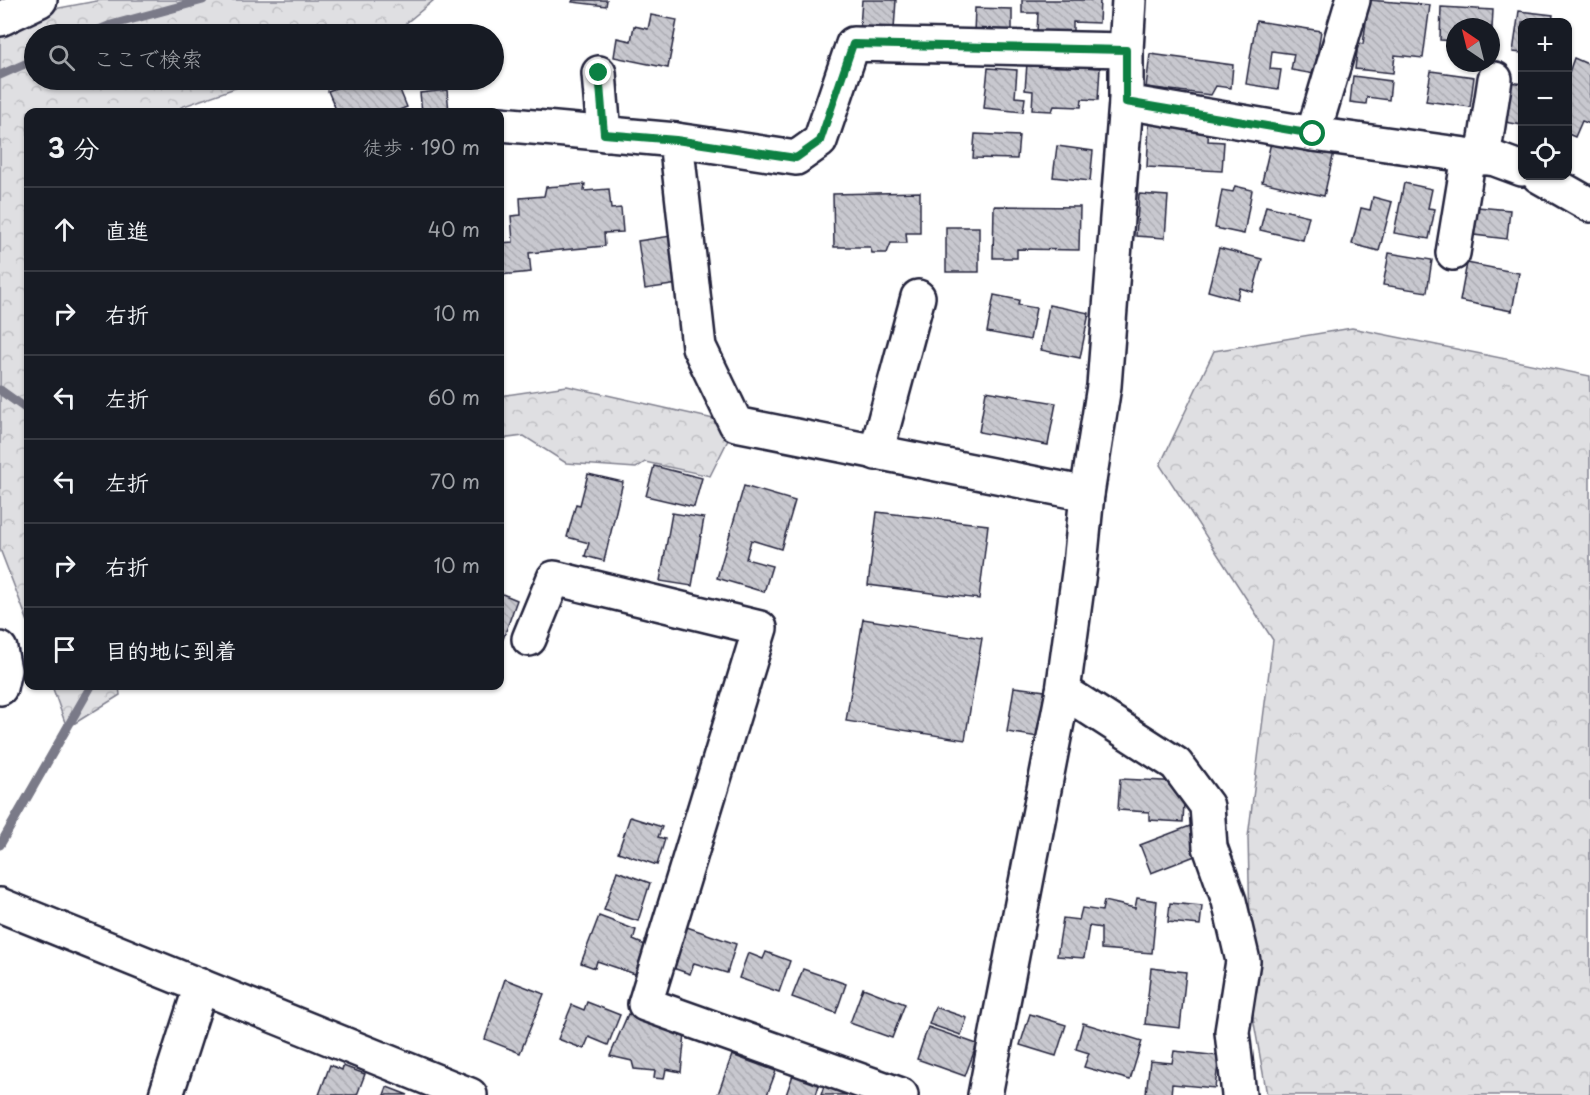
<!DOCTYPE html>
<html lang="ja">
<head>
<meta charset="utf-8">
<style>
	:root { --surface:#171b24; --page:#242831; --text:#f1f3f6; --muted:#9ea1a6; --line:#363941 }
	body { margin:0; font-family:"Playpen Sans","Klee One",sans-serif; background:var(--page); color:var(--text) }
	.controls { position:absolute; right:18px; top:18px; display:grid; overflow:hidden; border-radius:12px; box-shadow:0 2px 4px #0004 }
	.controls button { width:54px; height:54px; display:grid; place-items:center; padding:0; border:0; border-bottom:2px solid var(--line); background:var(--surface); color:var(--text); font:30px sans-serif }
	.compass { position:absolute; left:1446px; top:18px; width:54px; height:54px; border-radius:50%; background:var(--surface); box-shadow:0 2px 4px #0004; rotate:325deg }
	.stop { position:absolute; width:18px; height:18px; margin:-14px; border:4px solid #0b8043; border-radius:50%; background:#fff }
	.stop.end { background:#0b8043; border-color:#fff; box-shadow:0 2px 6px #0008 }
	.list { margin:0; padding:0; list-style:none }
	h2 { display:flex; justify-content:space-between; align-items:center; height:78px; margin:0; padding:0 24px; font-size:26px }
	h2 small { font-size:20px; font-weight:400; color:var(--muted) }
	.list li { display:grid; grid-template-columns:39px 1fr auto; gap:18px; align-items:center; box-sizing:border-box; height:84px; padding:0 24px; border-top:2px solid var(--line) }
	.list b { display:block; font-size:22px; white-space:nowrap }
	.list em { font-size:20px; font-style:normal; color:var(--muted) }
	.icon { flex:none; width:33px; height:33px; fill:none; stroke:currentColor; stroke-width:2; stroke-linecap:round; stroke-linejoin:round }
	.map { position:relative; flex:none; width:1590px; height:1095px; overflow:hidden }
	.search { position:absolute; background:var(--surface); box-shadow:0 2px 4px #0004; left:24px; top:24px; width:480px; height:66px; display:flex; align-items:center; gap:15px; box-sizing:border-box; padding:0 21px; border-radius:33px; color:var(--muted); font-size:22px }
	.panel { position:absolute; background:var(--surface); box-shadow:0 2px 4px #0004; left:24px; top:108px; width:480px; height:582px; border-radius:12px }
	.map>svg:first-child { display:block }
	.forest { fill:url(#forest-crowns); stroke:#80808e; stroke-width:1.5 }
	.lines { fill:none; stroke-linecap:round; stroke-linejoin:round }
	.stream { stroke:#7a7a88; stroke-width:9 }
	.building { fill:url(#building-back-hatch); stroke:#22223b; stroke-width:1.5 }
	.minor-casing { stroke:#22223b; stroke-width:38 }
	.minor { stroke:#fff; stroke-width:33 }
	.route { stroke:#0b8043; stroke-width:8 }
</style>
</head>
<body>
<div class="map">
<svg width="1590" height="1095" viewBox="0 0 1590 1095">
	<defs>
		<pattern id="forest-crowns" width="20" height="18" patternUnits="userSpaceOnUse" patternTransform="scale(1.5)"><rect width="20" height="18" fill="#dfdfe2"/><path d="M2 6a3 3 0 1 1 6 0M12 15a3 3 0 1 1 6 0" fill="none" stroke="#bfbfc3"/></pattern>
		<pattern id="building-back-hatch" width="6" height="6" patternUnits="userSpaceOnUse" patternTransform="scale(1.5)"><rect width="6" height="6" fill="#c8c8cf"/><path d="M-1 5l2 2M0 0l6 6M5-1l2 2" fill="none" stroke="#acacb3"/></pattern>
	</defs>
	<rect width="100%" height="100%" fill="#fff"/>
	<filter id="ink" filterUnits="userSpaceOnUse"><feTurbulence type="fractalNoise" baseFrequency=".0167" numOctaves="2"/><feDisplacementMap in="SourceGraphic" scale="12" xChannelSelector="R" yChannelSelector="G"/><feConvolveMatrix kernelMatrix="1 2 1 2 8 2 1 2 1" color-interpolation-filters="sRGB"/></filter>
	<g filter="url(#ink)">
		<g class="forest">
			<path d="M102,0H434L400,28L383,34H34V80H258L181,107L178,112H28V622L0,549V19Z"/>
			<path d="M1352,328L1590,376V1095H1267L1252,1012L1248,837L1273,640L1160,465L1214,351Z"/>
			<path d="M567,386L736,424L710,476L645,462L636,468L566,463L524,436L500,439V396Z"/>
			<path d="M52,686H119L120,695L67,728Z"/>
		</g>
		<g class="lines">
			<g class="stream">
				<path d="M90,34L111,25L203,0"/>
				<path d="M0,75L34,60"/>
				<path d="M0,390L28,410"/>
				<path d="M0,845L91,686"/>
			</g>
		</g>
		<g class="building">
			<path d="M573,0H607L606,6L572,2Z"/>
			<path d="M862,0H896L894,29L860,26Z"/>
			<path d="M1022,0H1100L1099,23L1073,22V34L1037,32L1038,13H1022Z"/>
			<path d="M1369,0L1430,5L1423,58L1395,55L1393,73L1355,69L1358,43L1363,44Z"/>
			<path d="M1441,7L1493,10L1491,48V27H1455V41L1440,40Z"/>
			<path d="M975,8L1012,9V34L974,33Z"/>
			<path d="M1519,11L1553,15L1552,22H1522V53L1513,52Z"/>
			<path d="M651,15L677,20L668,68L614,57L617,38L631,41L634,26L648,29Z"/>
			<path d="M1256,21L1321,31L1314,74L1291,70L1294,54L1272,51L1270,69L1281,70L1278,89L1246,84Z"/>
			<path d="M1150,54L1233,65L1231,88L1216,86L1211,95L1146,87Z"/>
			<path d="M1574,58L1590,65V124L1582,121L1575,137L1568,134V75Z"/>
			<path d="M1027,63L1100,68L1098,100L1082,99L1081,107L1054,106L1052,111L1032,110L1033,91L1025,90Z"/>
			<path d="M988,68L1017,70L1015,97L1025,98L1023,112L984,108Z"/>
			<path d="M1431,71L1474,77L1470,107L1426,101Z"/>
			<path d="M1353,76L1391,81L1389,100L1367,97L1366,104L1350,102Z"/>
			<path d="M357,80H396L407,107L394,112H337L328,91Z"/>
			<path d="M1511,82L1522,84V125L1505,122Z"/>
			<path d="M447,90L449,112H422L420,93Z"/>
			<path d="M1149,124L1209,127L1208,141L1224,142L1222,171L1147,167Z"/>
			<path d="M975,134L1019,136L1017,159L973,158Z"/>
			<path d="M1272,138L1334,152L1324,196L1262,182Z"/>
			<path d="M1057,146L1093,151L1090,181L1053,177Z"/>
			<path d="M1404,183L1432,189L1428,208L1435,209L1429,239L1394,233Z"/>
			<path d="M585,184L584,191L609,189L611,209L621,208L623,232L604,233L605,246L529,253L531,272L500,275V243L513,242L511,216L521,215L520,198L544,196L546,187Z"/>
			<path d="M1235,186L1252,190L1244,234L1215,228L1222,190L1233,192Z"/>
			<path d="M920,192V233H906L907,243H891L887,253H872L870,247H834L833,194Z"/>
			<path d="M1139,194L1168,196L1165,238L1136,236Z"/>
			<path d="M1373,197L1392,202L1379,251L1352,244L1361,208L1370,210Z"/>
			<path d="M994,206L1080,207L1079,250L1017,249V258H993Z"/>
			<path d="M1266,206L1309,216L1303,240L1260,230Z"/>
			<path d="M1477,207L1510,210L1507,239L1474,235Z"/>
			<rect x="946" y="227" width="33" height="45"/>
			<path d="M671,236L678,284L645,289L638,241Z"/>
			<path d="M1219,248L1262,259L1253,292L1240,288L1237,299L1208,291Z"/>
			<path d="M1389,253L1432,260L1427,292L1383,285Z"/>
			<path d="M1467,263L1519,273L1512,311L1460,301Z"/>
			<path d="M994,295L1019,300L1018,305L1036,308L1030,340L987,332Z"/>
			<path d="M1049,305L1089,313L1080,358L1041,350Z"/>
			<path d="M986,391L1056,403L1048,445L979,432Z"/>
			<path d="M654,466L702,478L694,507L646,496Z"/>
			<path d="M588,474L623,482L604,561L585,556L589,543L567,537L576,504L580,505Z"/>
			<path d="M744,486L795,501L781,549L751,540L746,559L772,566L764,592L717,578Z"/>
			<path d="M877,512L988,525L979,599L868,585Z"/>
			<path d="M672,513L704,518L692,586L660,581Z"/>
			<path d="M500,593L517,600L503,639L500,638Z"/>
			<path d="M863,619L982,638L965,740L846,721Z"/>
			<path d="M1014,687L1045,691L1038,737L1007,732Z"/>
			<path d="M1120,779L1185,782L1183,822L1149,820V812L1118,810Z"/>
			<path d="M630,817L662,827L658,837L665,839L657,865L618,852Z"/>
			<path d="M1190,826L1200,854L1151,873L1140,845Z"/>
			<path d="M617,871L650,883L638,921L604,910Z"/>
			<path d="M1137,898L1157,901L1152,953L1101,949V928L1089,926L1084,958L1057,956L1063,918L1079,920L1082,908L1102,911L1104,901L1135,908Z"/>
			<path d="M1170,903L1202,906L1200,925L1168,922Z"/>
			<path d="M599,916L636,930L633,940L645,945L635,974L597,961L595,968L581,963Z"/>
			<path d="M684,926L736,944L727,973L694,963L690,974L670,967Z"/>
			<path d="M766,952L790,961L779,992L739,978L748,953L763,959Z"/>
			<path d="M1151,968L1186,972L1180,1028L1145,1024Z"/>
			<path d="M803,969L846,984L836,1013L792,997Z"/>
			<path d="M505,979L544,994L520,1053L485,1039Z"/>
			<path d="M863,988L905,1004L892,1038L850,1023Z"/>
			<path d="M587,1002L620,1015L608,1045L589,1037L584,1049L558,1039L572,1005L584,1010Z"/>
			<path d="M935,1007L967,1018L961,1035L929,1024Z"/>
			<path d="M628,1014L685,1033L681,1072L666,1069L664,1079L654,1078L655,1071L634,1069L632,1061L610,1056Z"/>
			<path d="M1030,1014L1066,1025L1056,1056L1020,1045Z"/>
			<path d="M1083,1023L1142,1041L1130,1080L1084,1067L1089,1053L1076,1049Z"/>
			<path d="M928,1027L977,1044L965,1076L917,1059Z"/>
			<path d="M1174,1051L1219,1056L1215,1088L1172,1084L1171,1095L1146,1093L1150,1061L1172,1063Z"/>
			<path d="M732,1055L776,1071L767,1095L718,1094Z"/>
			<path d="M330,1065L342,1070L343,1066L365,1074L357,1095H319Z"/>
			<path d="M794,1072L820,1082L816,1095H786Z"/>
			<path d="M825,1083L859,1095H821Z"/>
			<path d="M387,1087L408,1095H384Z"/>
		</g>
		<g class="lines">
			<defs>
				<g id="minor">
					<path d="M0,19L40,0"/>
					<path d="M599,73L604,134"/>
					<path d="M1126,102L1313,134L1495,159L1522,169"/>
					<path d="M500,124L676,140L699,347L736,424L1087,494"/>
					<path d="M1313,134L1353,0"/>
					<path d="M676,140L796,158L820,141L853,44L1126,50"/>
					<path d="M1483,158L1495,79"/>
					<path d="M1539,176L1590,205"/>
					<path d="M1453,253L1469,156"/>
					<path d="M876,453L918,297"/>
					<path d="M529,639L554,578L760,628L645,1004L901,1095"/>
					<path d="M0,649L4,670L0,688"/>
					<path d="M1063,691L1176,764L1207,806L1210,847L1229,901L1243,961L1232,1032L1239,1095"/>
					<path d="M0,905L470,1095"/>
					<path d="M166,1095L201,986"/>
					<path d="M985,1095L1063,691L1080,565L1087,494L1104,386L1126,102V50L1129,0"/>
				</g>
			</defs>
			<use href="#minor" class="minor-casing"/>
			<use href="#minor" class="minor"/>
		</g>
	</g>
	<g class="lines" filter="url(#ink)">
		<path class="route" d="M599,73L604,134L676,140L796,158L820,141L853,44L1126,50V102L1313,134"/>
	</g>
</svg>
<div class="controls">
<button>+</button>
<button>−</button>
<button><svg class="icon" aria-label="locate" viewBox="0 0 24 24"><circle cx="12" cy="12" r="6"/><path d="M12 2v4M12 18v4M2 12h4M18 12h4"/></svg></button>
</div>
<svg class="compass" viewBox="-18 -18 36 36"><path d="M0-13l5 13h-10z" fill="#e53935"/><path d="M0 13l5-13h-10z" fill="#9ea1a6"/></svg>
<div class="stop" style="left:1313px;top:134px"></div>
<div class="stop end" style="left:599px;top:73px"></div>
<div class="search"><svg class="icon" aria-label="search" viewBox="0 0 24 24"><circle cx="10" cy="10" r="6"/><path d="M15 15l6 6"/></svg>ここで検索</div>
<section class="panel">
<h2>3 分<small>徒歩 · 190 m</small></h2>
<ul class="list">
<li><svg class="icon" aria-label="ahead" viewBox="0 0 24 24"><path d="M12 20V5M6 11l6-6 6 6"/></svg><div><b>直進</b></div><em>40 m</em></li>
<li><svg class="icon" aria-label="right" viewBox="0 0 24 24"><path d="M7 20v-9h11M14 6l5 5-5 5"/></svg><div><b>右折</b></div><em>10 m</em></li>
<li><svg class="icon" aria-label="left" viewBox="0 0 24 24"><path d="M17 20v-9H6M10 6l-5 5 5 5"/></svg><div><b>左折</b></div><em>60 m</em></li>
<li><svg class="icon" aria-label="left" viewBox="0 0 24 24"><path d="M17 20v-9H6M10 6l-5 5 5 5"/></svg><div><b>左折</b></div><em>70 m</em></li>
<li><svg class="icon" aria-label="right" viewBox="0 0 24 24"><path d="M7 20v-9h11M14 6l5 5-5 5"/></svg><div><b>右折</b></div><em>10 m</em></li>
<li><svg class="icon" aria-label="arrive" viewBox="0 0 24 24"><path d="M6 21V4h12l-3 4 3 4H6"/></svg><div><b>目的地に到着</b></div></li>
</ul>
</section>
</div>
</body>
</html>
